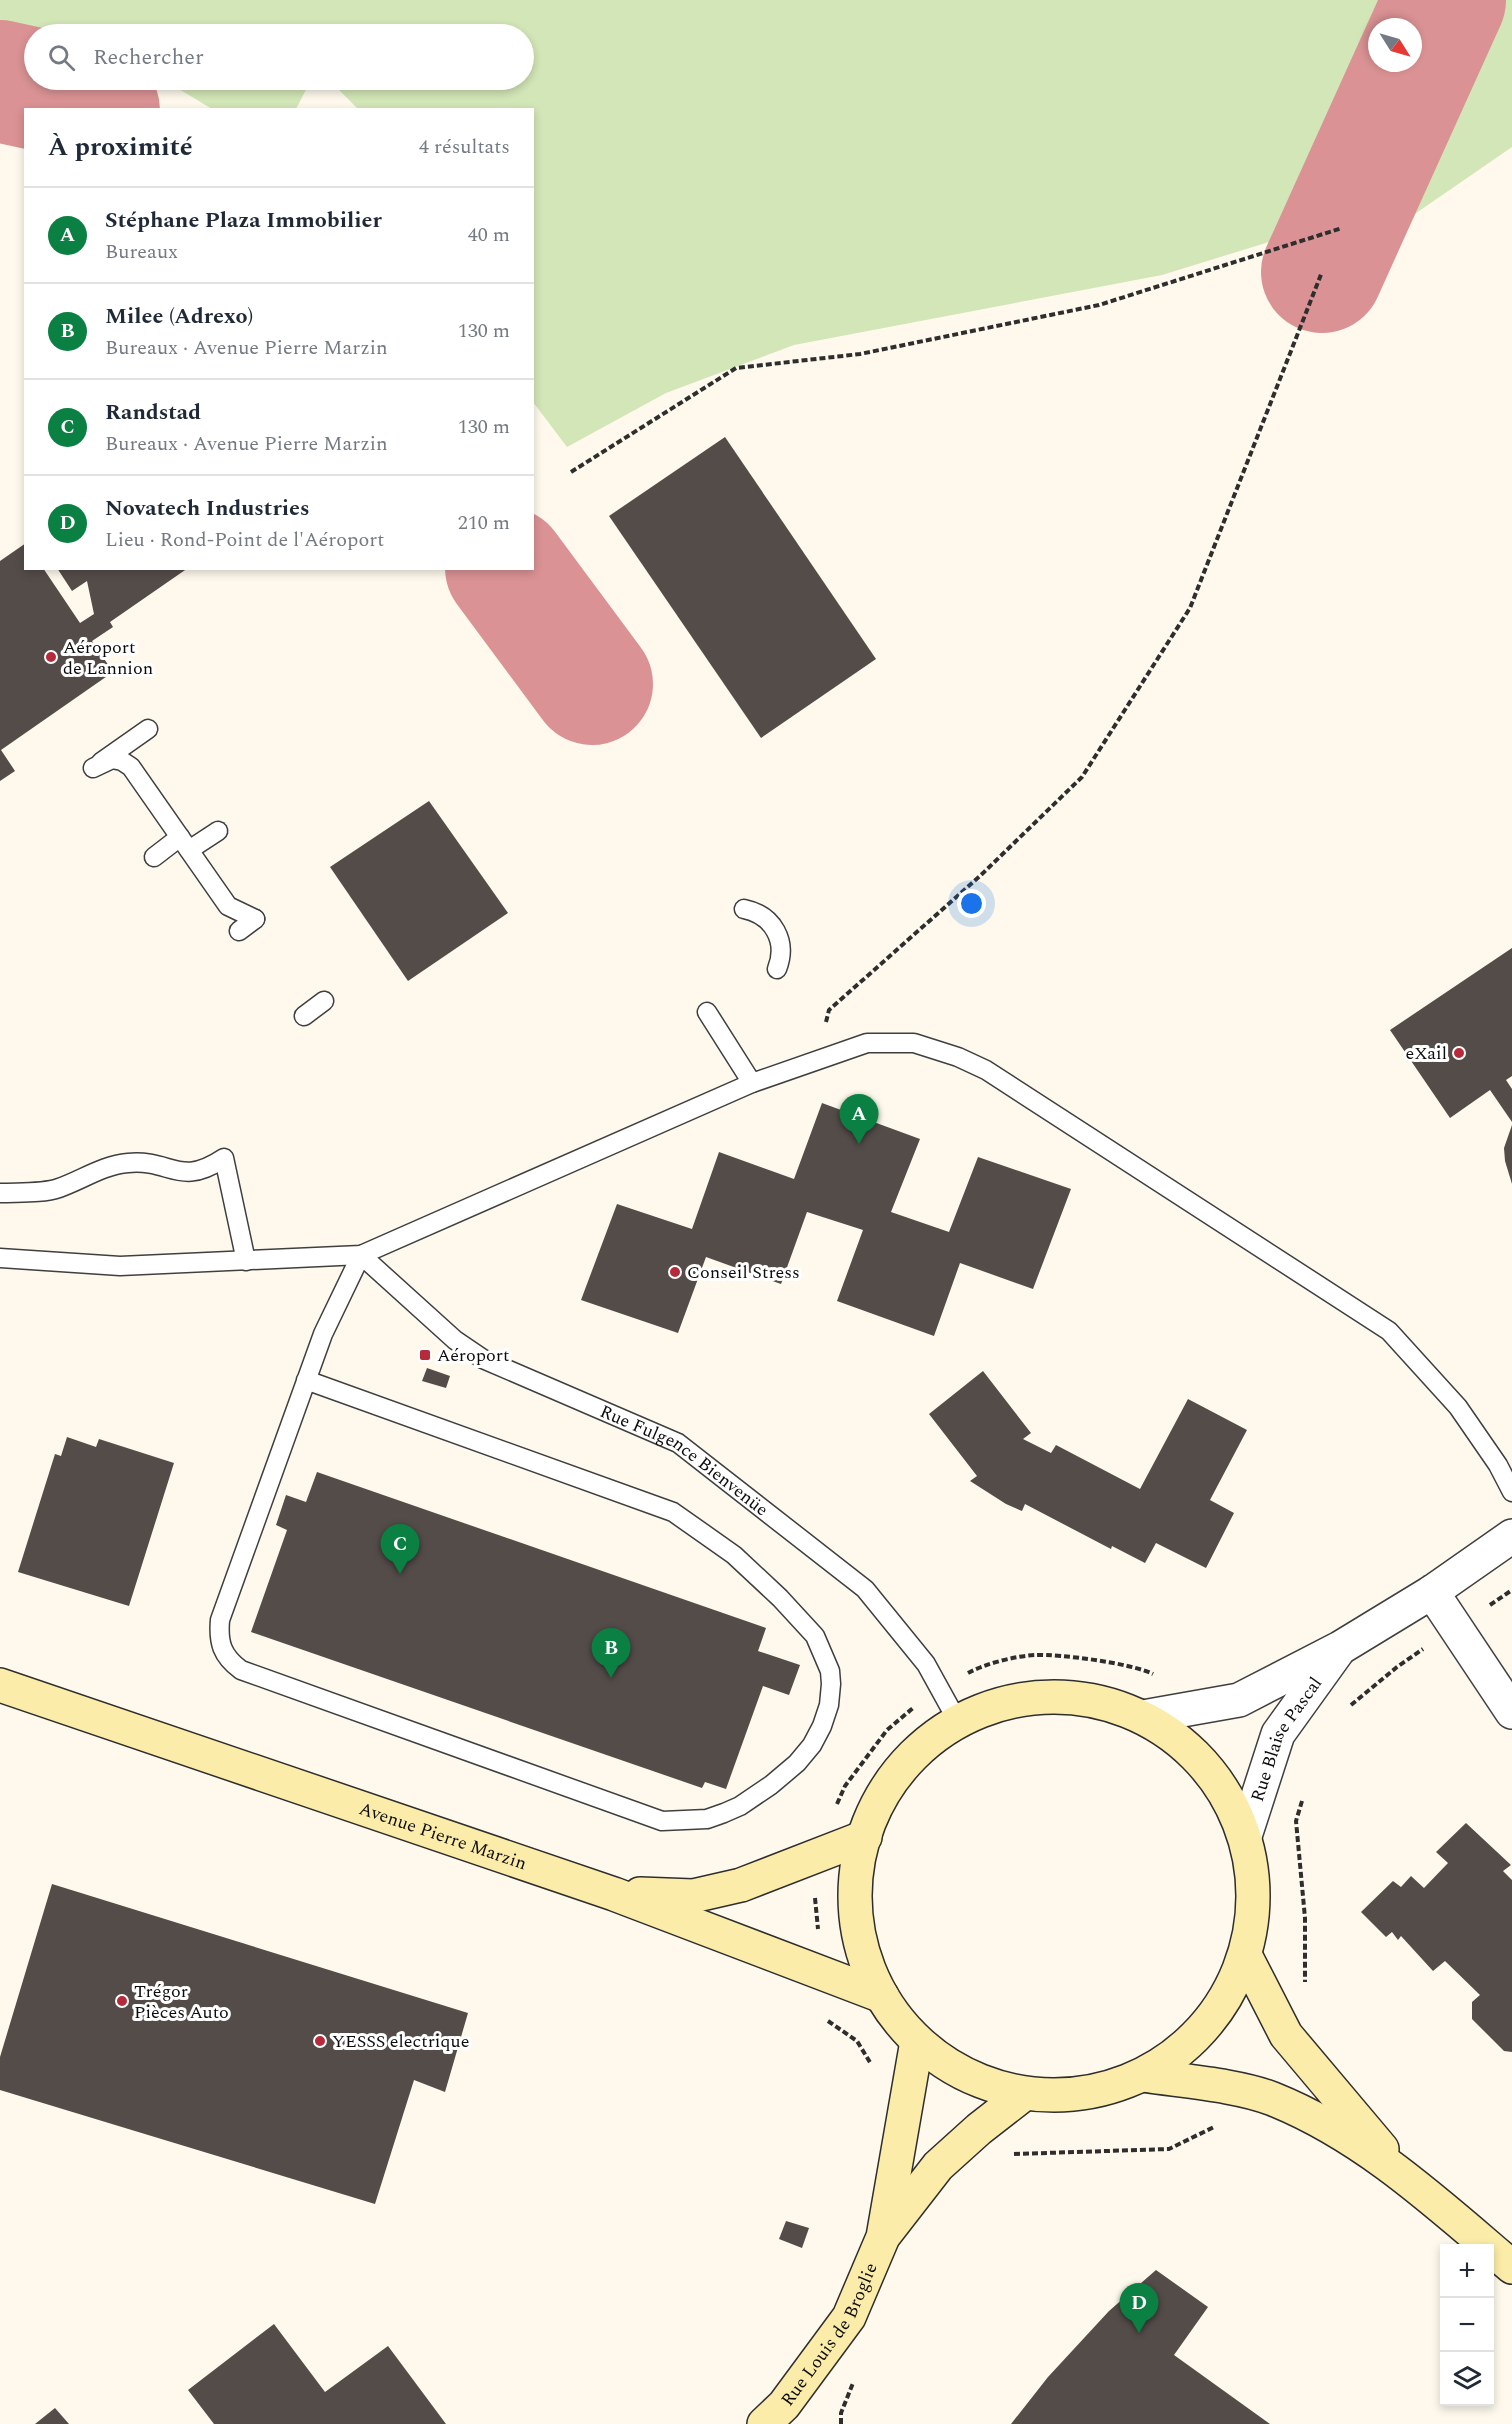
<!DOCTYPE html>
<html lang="fr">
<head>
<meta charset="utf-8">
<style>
	:root { --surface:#fff; --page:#f6f6f7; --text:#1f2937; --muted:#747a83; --line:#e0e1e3; --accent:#0b8043 }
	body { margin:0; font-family:Spectral,serif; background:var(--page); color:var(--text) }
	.controls { position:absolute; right:18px; bottom:18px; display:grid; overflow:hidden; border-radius:0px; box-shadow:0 3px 9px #0003 }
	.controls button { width:54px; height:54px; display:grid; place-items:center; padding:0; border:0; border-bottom:2px solid var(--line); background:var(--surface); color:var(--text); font:30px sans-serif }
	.compass { position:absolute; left:1368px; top:18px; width:54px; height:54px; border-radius:50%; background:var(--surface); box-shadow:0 3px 9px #0003; rotate:127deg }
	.you { position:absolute; left:972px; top:904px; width:21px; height:21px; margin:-15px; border:4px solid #fff; border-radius:50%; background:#1a73e8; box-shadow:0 0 0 9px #1a73e833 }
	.badge { display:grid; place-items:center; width:39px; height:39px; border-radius:50%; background:var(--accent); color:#fff; font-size:20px; font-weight:700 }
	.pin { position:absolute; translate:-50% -50px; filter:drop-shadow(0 2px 3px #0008) }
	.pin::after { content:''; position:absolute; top:32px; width:21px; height:18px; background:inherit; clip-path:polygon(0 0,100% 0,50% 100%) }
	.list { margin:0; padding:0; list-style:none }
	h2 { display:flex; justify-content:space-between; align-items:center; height:78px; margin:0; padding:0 24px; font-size:26px }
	h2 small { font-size:20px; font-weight:400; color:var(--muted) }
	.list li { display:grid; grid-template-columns:39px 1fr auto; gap:18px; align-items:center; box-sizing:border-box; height:96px; padding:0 24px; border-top:2px solid var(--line) }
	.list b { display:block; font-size:22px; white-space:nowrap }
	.list p { margin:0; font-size:20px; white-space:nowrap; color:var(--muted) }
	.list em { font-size:20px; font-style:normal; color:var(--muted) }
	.icon { flex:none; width:33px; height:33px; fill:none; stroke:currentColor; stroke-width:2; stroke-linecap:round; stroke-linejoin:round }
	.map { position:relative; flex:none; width:1512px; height:2424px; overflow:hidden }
	.search { position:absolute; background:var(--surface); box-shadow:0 3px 9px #0003; left:24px; top:24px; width:510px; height:66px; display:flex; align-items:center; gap:15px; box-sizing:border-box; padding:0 21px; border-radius:33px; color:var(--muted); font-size:22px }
	.panel { position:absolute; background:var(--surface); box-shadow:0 3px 9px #0003; left:24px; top:108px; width:510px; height:462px; border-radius:0px }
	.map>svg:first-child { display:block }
	.green { fill:#d3e6b7 }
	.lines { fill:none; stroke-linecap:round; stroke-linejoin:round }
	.taxiway { stroke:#da9294; stroke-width:122 }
	.building { fill:#544c49 }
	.lane-casing { stroke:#3f3f3f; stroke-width:21 }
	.street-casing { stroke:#3f3f3f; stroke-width:36 }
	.secondary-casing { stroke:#2e2e2e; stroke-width:36 }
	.path { stroke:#2e2e2e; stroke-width:4; stroke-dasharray:6 3; stroke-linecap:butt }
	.lane { stroke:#fff; stroke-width:18 }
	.street { stroke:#fff; stroke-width:33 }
	.secondary { stroke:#fbeca9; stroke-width:33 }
	.poi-dot { fill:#b52b3c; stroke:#fff; stroke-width:2 }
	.labels { text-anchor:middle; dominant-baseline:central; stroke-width:6; stroke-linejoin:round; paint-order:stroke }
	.poi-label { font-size:18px; fill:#0c0c0c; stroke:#fff; text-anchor:start }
	.street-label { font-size:18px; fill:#0c0c0c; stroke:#fff }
</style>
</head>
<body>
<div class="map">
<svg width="1512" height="2424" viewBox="0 0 1512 2424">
	<rect width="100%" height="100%" fill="#fef9ec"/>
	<g class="green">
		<path d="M0,0H1421L1408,27H1377V63H1392L1325,211L1269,242L1162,275L794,345L666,393L567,447L533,402L532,110L358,109L329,80H524V34L34,35L0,29Z"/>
		<path d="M1492,0H1512V147L1390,231Z"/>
		<path d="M164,80H311L296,109H212Z"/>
	</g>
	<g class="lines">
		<g class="taxiway">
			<path d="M0,81L73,97L99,110"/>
			<path d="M1322,272L1445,0"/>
			<path d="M506,568L592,684"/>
		</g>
	</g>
	<g class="building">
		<path d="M725,437L876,659L761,738L609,516Z"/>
		<path d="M26,543V568H43L80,623L94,614L87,581L72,591L57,568H188L110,622L113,627L92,641L113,672L1,750L15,771L0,781V561Z"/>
		<path d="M429,801L508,913L408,981L330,867Z"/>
		<path d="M1512,948V1076L1506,1080L1512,1089V1122L1490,1090L1450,1118L1390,1030Z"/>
		<path d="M822,1103L920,1139L891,1212L949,1232L978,1157L1071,1189L1033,1289L960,1263L934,1336L837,1301L863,1230L807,1212L781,1284L706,1257L678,1333L581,1300L617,1204L692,1229L719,1152L794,1179Z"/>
		<path d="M1512,1125V1184L1505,1161L1504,1148Z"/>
		<path d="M427,1368L450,1376L446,1388L422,1381Z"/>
		<path d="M983,1371L1031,1433L1023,1439L1051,1453L1056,1445L1140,1489L1188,1399L1247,1430L1210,1500L1234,1513L1206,1568L1156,1543L1145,1563L1112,1546L1111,1549L1025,1504L1022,1511L1006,1504L970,1481L977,1476L929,1414Z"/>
		<path d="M67,1437L96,1447L99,1439L174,1463L129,1606L18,1572L55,1454L61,1456Z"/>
		<path d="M317,1472L766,1628L758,1651L800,1665L789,1695L763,1686L726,1789L705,1782L702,1788L251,1632L287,1530L276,1525L286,1495L306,1502Z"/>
		<path d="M1466,1823L1511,1865L1503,1871L1512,1880V2052L1504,2051L1472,2019V2002L1480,1995L1445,1961L1433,1971L1401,1936L1398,1940L1392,1932L1386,1937L1361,1912L1393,1881L1401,1887L1411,1876L1424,1888L1448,1863L1436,1852Z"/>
		<path d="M52,1884L468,2013L445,2092L414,2080L375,2204L0,2090V2057Z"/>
		<path d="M786,2221L809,2228L802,2248L779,2239Z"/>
		<path d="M1156,2270L1208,2307L1174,2355L1270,2424H1011L1048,2377L1109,2311Z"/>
		<path d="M274,2324L325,2392L388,2346L446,2424H214L188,2390Z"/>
		<path d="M55,2408L69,2424H35Z"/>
	</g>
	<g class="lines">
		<defs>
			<g id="lane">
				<path d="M101,762L148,729"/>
				<path d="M93,768L112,759L122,761L131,767L228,906L255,919"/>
				<path d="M189,850L218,831"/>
				<path d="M154,857L180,837"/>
				<path d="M744,909C773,915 788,941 777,969"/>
				<path d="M239,931L255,919"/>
				<path d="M707,1012L752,1083"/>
				<path d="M304,1016L324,1001"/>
				<path d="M0,1193C18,1192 42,1194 59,1188C82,1180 103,1165 128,1163C172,1159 179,1188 224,1158L246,1261"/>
				<path id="s1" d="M361,1255L455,1340L483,1359L678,1443L865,1589L926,1664L958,1722"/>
				<path d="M0,1258L120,1266L361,1255L752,1083L867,1043H914L958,1057L986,1070L1389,1331L1458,1407L1498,1465L1512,1492"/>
				<path d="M306,1380L673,1512L734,1555L780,1598L815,1636L830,1671L831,1684L829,1705L822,1726L812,1745L797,1763L771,1785L740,1806L724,1813L707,1819L662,1821L241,1670C222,1656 218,1643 220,1620L323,1334L361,1255"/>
			</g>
			<g id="street">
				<path d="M1432,1592L1512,1712"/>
				<path d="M1143,1717L1239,1700L1340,1648L1432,1592L1512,1536"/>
				<path id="s2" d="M1245,1836L1278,1734L1337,1652"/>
			</g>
			<g id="secondary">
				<path id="s3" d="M0,1685L614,1894L882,1996"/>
				<circle cx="1054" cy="1896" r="199"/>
				<path d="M640,1894L693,1896L741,1885L865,1837"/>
				<path d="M1245,1955L1286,2035L1382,2149"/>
				<path d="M1143,2075C1181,2081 1238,2085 1273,2099C1365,2136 1438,2204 1512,2267"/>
				<path d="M886,2233L938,2166L979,2129L1024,2094"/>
				<path id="s4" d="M764,2424L784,2405L849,2317L883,2237L917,2041"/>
			</g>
		</defs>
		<use href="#lane" class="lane-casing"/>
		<use href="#street" class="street-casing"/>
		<use href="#secondary" class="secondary-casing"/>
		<g class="path">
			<path d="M571,472L736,368L860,354L1099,305L1342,228"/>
			<path d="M826,1022L829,1010L980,876L1082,777L1190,608L1322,272"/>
			<path d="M1490,1605L1512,1590"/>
			<path d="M968,1673C984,1664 1015,1656 1035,1655C1060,1654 1131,1663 1153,1674"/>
			<path d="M1351,1705L1397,1667L1423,1649"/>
			<path d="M1302,1801L1296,1821L1305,1918V1982"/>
			<path d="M837,1804L845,1786L887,1730L913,1708"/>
			<path d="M815,1898L818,1929"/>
			<path d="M828,2021L857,2041L871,2064"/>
			<path d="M1014,2154L1169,2149L1214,2127"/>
			<path d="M841,2424V2413L853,2383"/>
		</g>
		<use href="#lane" class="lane"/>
		<use href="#street" class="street"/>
		<use href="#secondary" class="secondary"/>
	</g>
	<g class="poi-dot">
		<circle cx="51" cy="657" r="6"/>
		<circle cx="1459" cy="1053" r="6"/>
		<circle cx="675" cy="1272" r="6"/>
		<rect x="419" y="1349" width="12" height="12" rx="3"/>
		<circle cx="122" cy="2001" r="6"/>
		<circle cx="320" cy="2041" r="6"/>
	</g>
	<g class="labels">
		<g class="poi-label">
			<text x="63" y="647">Aéroport<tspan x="63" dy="21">de Lannion</tspan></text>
			<text x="1447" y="1053" text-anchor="end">eXail</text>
			<text x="687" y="1272">Conseil Stress</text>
			<text x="437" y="1355">Aéroport</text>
			<text x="134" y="1991">Trégor<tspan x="134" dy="21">Pièces Auto</tspan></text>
			<text x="332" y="2041">YESSS electrique</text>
		</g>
		<g class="street-label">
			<text stroke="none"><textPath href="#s1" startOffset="387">Rue Fulgence Bienvenüe</textPath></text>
			<text stroke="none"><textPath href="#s2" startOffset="106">Rue Blaise Pascal</textPath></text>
			<text stroke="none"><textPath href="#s3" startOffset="468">Avenue Pierre Marzin</textPath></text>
			<text stroke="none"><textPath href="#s4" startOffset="112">Rue Louis de Broglie</textPath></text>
		</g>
	</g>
</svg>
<div class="controls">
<button>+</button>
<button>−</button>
<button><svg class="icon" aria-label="layers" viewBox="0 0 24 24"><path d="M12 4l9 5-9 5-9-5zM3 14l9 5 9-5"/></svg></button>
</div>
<svg class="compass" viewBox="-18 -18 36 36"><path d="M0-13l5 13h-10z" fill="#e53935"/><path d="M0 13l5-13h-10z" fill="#747a83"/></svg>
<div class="you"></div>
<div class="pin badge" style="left:859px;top:1144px">A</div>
<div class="pin badge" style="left:611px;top:1678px">B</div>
<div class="pin badge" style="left:400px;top:1574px">C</div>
<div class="pin badge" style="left:1139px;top:2333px">D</div>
<div class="search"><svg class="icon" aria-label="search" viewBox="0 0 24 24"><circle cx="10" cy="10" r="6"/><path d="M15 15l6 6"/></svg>Rechercher</div>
<section class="panel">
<h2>À proximité<small>4 résultats</small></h2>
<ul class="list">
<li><span class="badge">A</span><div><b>Stéphane Plaza Immobilier</b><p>Bureaux</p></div><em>40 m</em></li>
<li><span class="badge">B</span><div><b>Milee (Adrexo)</b><p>Bureaux · Avenue Pierre Marzin</p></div><em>130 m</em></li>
<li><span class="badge">C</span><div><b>Randstad</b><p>Bureaux · Avenue Pierre Marzin</p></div><em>130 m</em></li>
<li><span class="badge">D</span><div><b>Novatech Industries</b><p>Lieu · Rond-Point de l'Aéroport</p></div><em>210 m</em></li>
</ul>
</section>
</div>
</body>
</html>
